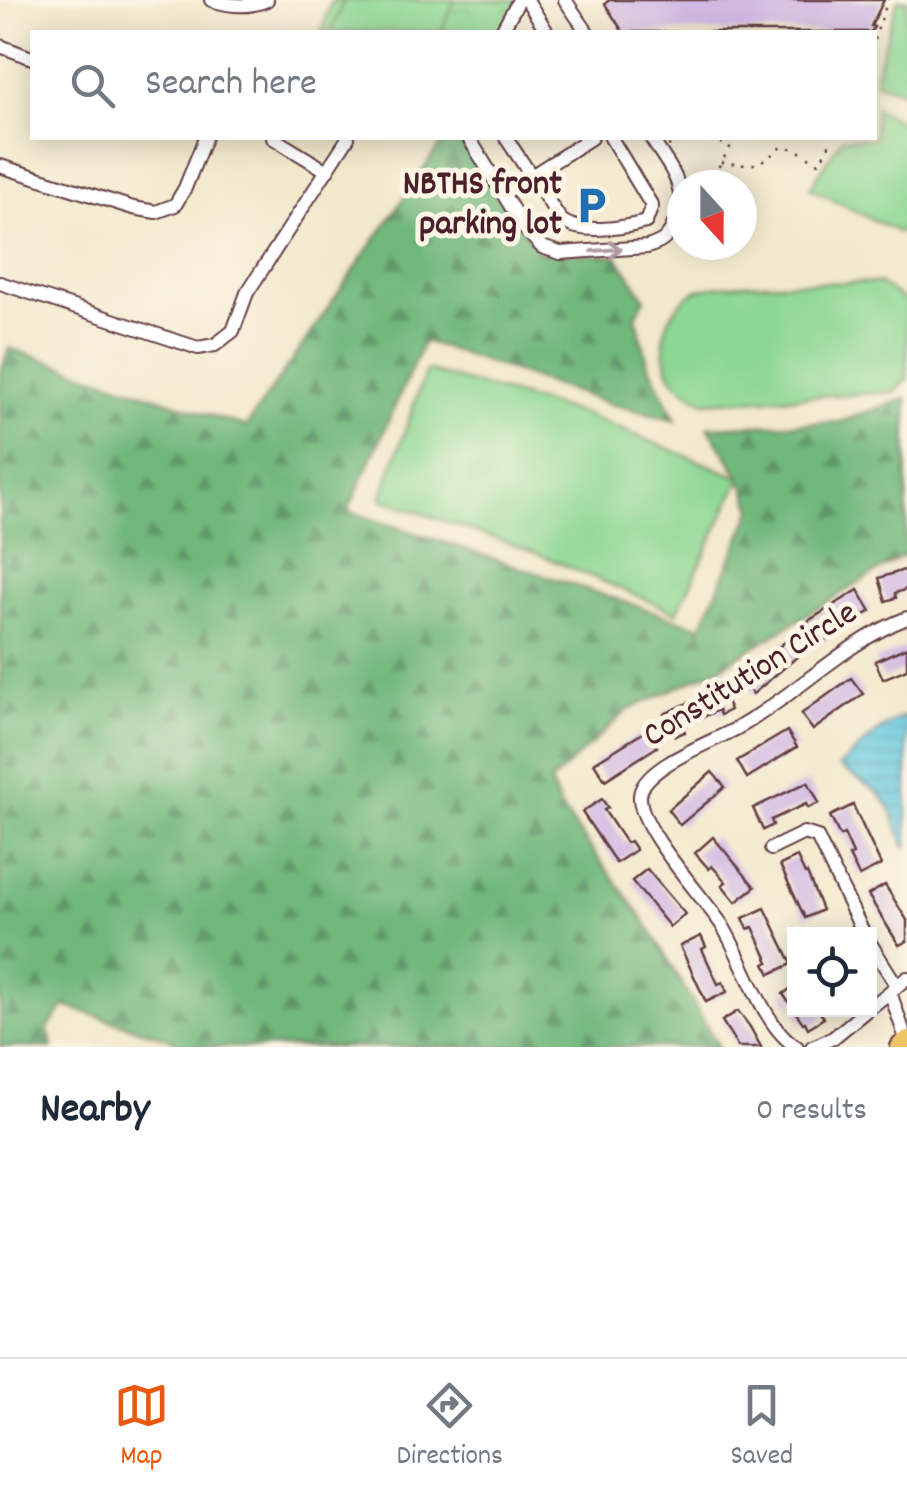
<!DOCTYPE html>
<html lang="en">
<head>
<meta charset="utf-8">
<style>
	:root { --surface:#fff; --page:#f2f2f3; --text:#1f2937; --muted:#747a83; --line:#e0e1e3; --accent:#ea580c }
	body { margin:0; font-family:Dekko,sans-serif; background:var(--page); color:var(--text) }
	.controls { position:absolute; right:30px; bottom:30px; display:grid; overflow:hidden; border-radius:0px; box-shadow:0 5px 25px #0003 }
	.controls button { width:90px; height:90px; display:grid; place-items:center; padding:0; border:0; border-bottom:2px solid var(--line); background:var(--surface); color:var(--text); font:50px sans-serif }
	.compass { position:absolute; left:667px; top:170px; width:90px; height:90px; border-radius:50%; background:var(--surface); box-shadow:0 5px 25px #0003; rotate:159deg }
	.list { margin:0; padding:0; list-style:none }
	h2 { display:flex; justify-content:space-between; align-items:center; height:130px; margin:0; padding:0 40px; font-size:42px }
	h2 small { font-size:32px; font-weight:400; color:var(--muted) }
	.icon { flex:none; width:55px; height:55px; fill:none; stroke:currentColor; stroke-width:2; stroke-linecap:round; stroke-linejoin:round }
	.map { position:relative; flex:none; width:907px; height:1047px; overflow:hidden }
	.search { position:absolute; background:var(--surface); box-shadow:0 5px 25px #0003; left:30px; right:30px; top:30px; height:110px; display:flex; align-items:center; gap:25px; box-sizing:border-box; padding:0 35px; border-radius:0px; color:var(--muted); font-size:38px }
	.sheet { height:310px; background:var(--surface) }
	nav { display:flex; justify-content:space-around; align-items:center; box-sizing:border-box; height:140px; border-top:2px solid var(--line); background:var(--surface); font-size:28px; color:var(--muted) }
	nav a { display:grid; justify-items:center; gap:5px }
	nav .on { color:var(--accent) }
	.map>svg:first-child { display:block }
	.forest { fill:url(#forest-firs); stroke:#5e6c54; stroke-width:2.5 }
	.park { fill:url(#park-crowns); stroke:#6b7b5f; stroke-width:2.5 }
	.pitch { fill:#8cd793; stroke:#6b7b5f; stroke-width:2.5 }
	.water { fill:url(#water-rules); stroke:#567485; stroke-width:2.5 }
	.building { fill:#d1b8e3 }
	.lines { fill:none; stroke-linecap:round; stroke-linejoin:round }
	.minor-casing { stroke:#633d43; stroke-width:16 }
	.highway-casing { stroke:#633d43; stroke-width:24 }
	.path { stroke:#633d43; stroke-width:2.5; stroke-dasharray:2.5 8; stroke-linecap:butt }
	.minor { stroke:#fff; stroke-width:12 }
	.highway { stroke:#efc469; stroke-width:20 }
	.oneway { stroke:#ae9aa0 }
	.labels { text-anchor:middle; dominant-baseline:central; stroke-width:10; stroke-linejoin:round; paint-order:stroke }
	.poi-label { font-size:35px; font-weight:bold; fill:#4a1f2b; stroke:#fcf5e5; text-anchor:end }
	.street-label { font-size:35px; fill:#4a1f2b; stroke:#fcf5e5 }
</style>
</head>
<body>
<div class="map">
<svg width="907" height="1047" viewBox="0 0 907 1047">
	<defs>
		<pattern id="forest-firs" width="22" height="20" patternUnits="userSpaceOnUse" patternTransform="scale(2.5)"><rect width="22" height="20" fill="#71b87d"/><path d="M5 1l3.5 6h-7zM16 11l3.5 6h-7z" fill="#5f9567"/></pattern>
		<pattern id="park-crowns" width="20" height="18" patternUnits="userSpaceOnUse" patternTransform="scale(2.5)"><rect width="20" height="18" fill="#8cd793"/><path d="M2 6a3 3 0 1 1 6 0M12 15a3 3 0 1 1 6 0" fill="none" stroke="#7ab87f"/></pattern>
		<pattern id="water-rules" width="6" height="5" patternUnits="userSpaceOnUse" patternTransform="scale(2.5)"><rect width="6" height="5" fill="#62c8df"/><path d="M0 2.5h6" fill="none" stroke="#57abc0"/></pattern>
	</defs>
	<rect width="100%" height="100%" fill="#fcf5e5"/>
	<filter id="ink" filterUnits="userSpaceOnUse"><feTurbulence type="fractalNoise" baseFrequency=".01" numOctaves="2"/><feDisplacementMap in="SourceGraphic" scale="20" xChannelSelector="R" yChannelSelector="G"/><feConvolveMatrix kernelMatrix="1 2 1 2 8 2 1 2 1" color-interpolation-filters="sRGB"/></filter>
	<filter id="wash" filterUnits="userSpaceOnUse"><feTurbulence type="fractalNoise" baseFrequency=".0048" numOctaves="4" result="noise"/><feDisplacementMap in="SourceGraphic" scale="40" xChannelSelector="R" yChannelSelector="G"/><feGaussianBlur stdDeviation="2.25" result="paint"/><feColorMatrix in="noise" values="0 0 0 0 0 0 0 0 0 0 0 0 0 0 0 0 0 1.4 0 .05"/><feComposite in="paint" operator="in"/></filter>
	<g filter="url(#wash)">
		<rect width="100%" height="100%" fill="#f2e8cc"/>
		<path class="forest" d="M445,138H463L538,252L617,256L645,298L636,316L648,363L676,420L610,404L424,341L348,511L701,627L753,509L741,478L708,427L840,422L907,398L906,554L721,667L628,710L550,782L561,808L645,921L719,1047H183L167,1038L65,1006L47,1029L53,1047H0V373L9,348L246,427Z"/>
		<path class="park" d="M332,0H522L504,32H321Z"/>
		<g class="pitch">
			<path d="M344,0H455L441,32H331Z"/>
			<path d="M898,0H907V92L875,82V74Z"/>
			<path d="M875,108L907,125V220L899,233L810,188L842,138H874Z"/>
			<path d="M879,283L907,302V380L894,392L704,402C677,386 665,377 664,343C663,323 677,302 694,292C716,279 846,283 879,283Z"/>
			<path d="M426,370L583,414L741,478L677,613L536,553L381,499Z"/>
		</g>
		<path class="water" d="M907,715V847L904,846L890,808L879,793L839,767C860,747 880,726 907,715Z"/>
		<g id="blocks">
			<g class="building">
				<path d="M609,0H884L871,26L874,27L871,32H623L605,4Z"/>
				<path d="M907,569V589L895,593L896,598L886,601L879,578Z"/>
				<path d="M858,590L871,611L852,623L849,617L831,628L834,634L816,646L802,625Z"/>
				<path d="M786,641L798,656L753,694L741,679Z"/>
				<path d="M907,647V669L883,679L875,661Z"/>
				<path d="M851,678L863,694L813,730L801,714Z"/>
				<path d="M720,688L730,710L720,715L718,710L683,727L685,732L675,736L664,714Z"/>
				<path d="M646,731L657,747L605,780L594,763Z"/>
				<path d="M787,731L797,747L747,778L737,761Z"/>
				<path d="M712,772L725,787L680,825L668,810Z"/>
				<path d="M808,782L819,803L808,808L806,804L771,820L773,825L763,830L753,808Z"/>
				<path d="M602,799L608,808L604,810L626,843L630,841L636,850L616,863L582,812Z"/>
				<path d="M853,805L881,865L859,876L849,856L853,854L844,834L840,836L830,816Z"/>
				<path d="M713,837L755,887L736,902L722,885L726,882L712,866L709,869L695,853Z"/>
				<path d="M797,857L805,874L807,873L822,910L805,918L780,865Z"/>
				<path d="M647,869L685,914L670,927L632,881Z"/>
				<path d="M885,885L907,920V941L899,945L868,895Z"/>
				<path d="M765,908L792,964L770,974L765,964L769,962L753,927L748,929L743,918Z"/>
				<path d="M701,936L706,947L702,949L718,984L723,982L727,992L706,1002L680,946Z"/>
				<path d="M794,986V1010H818L824,1018L808,1028L805,1022L803,1023L783,994Z"/>
				<path d="M738,1011L750,1027L761,1047H738L722,1021Z"/>
			</g>
		</g>
	</g>
	<g filter="url(#ink)">
		<use href="#blocks" fill-opacity="0" stroke="#633d43" stroke-width="2.5"/>
		<g class="lines">
			<defs>
				<g id="minor">
					<path d="M211,0C229,6 249,8 267,0"/>
					<path d="M527,0L547,32"/>
					<path d="M565,0L587,32"/>
					<path d="M501,32L519,0"/>
					<path d="M0,46L32,58"/>
					<path d="M273,138L327,171"/>
					<path d="M469,138L524,228L542,247L560,253L647,247C660,243 666,240 672,228C692,189 671,170 651,138"/>
					<path d="M506,138L561,220C580,235 623,228 646,222L652,206L611,138"/>
					<path d="M0,166L133,208L156,212L175,205L185,188L205,138"/>
					<path d="M503,194L591,138"/>
					<path d="M0,283L198,348L215,345L233,331L247,293L348,138"/>
					<path d="M771,849L804,833L817,837L864,934"/>
					<path d="M870,943L897,986"/>
					<path d="M890,992L907,1042"/>
					<path d="M870,1008L907,978"/>
					<path d="M797,1047C763,1028 743,958 722,925C702,895 641,831 640,798C638,767 717,741 741,726C798,693 845,642 907,618"/>
					<path d="M812,1047L833,1038L868,1009"/>
				</g>
				<path id="highway" d="M901,1047L907,1042"/>
			</defs>
			<use href="#minor" class="minor-casing"/>
			<use href="#highway" class="highway-casing"/>
			<g class="path">
				<path d="M874,40L888,0"/>
				<path d="M711,138L727,146"/>
				<path d="M668,146L683,138"/>
				<path d="M721,162C755,167 755,167 782,147L793,148L819,163L833,138"/>
				<path d="M708,185L732,144"/>
			</g>
			<use href="#minor" class="minor"/>
			<use href="#highway" class="highway"/>
		</g>
		<defs><path id="oneway-shaft" d="M-6 0H5M1.5-3L5.5 0L1.5 3" fill="none" stroke-width="1.6" stroke-linecap="round" stroke-linejoin="round" transform="scale(2.5)"/></defs>
		<use class="oneway" href="#oneway-shaft" transform="translate(607 250) rotate(-4)"/>
	</g>
	<defs>
		<symbol id="parking-bare" viewBox="-9 -9 18 18"><path d="M-3.5-5.5H1a3.5 3.5 0 0 1 0 7H-1V5.5H-3.5ZM-1-3.4V-.6H.8a1.4 1.4 0 0 0 0-2.8Z" fill="#1f6fb2" stroke="#fcf5e5" stroke-width="2.5" paint-order="stroke"/></symbol>
	</defs>
	<g fill-rule="evenodd">
		<use href="#parking-bare" x="564" y="178" width="55" height="55"/>
	</g>
	<g class="labels">
		<g class="poi-label">
			<text x="562" y="186">NBTHS front<tspan x="562" dy="40">parking lot</tspan></text>
		</g>
		<g class="street-label">
			<text transform="translate(751 676) rotate(-32)">Constitution Circle</text>
		</g>
	</g>
</svg>
<div class="controls">
<button><svg class="icon" aria-label="locate" viewBox="0 0 24 24"><circle cx="12" cy="12" r="6"/><path d="M12 2v4M12 18v4M2 12h4M18 12h4"/></svg></button>
</div>
<svg class="compass" viewBox="-18 -18 36 36"><path d="M0-13l5 13h-10z" fill="#e53935"/><path d="M0 13l5-13h-10z" fill="#747a83"/></svg>
<div class="search"><svg class="icon" aria-label="search" viewBox="0 0 24 24"><circle cx="10" cy="10" r="6"/><path d="M15 15l6 6"/></svg>Search here</div>
</div>
<section class="sheet">
<h2>Nearby<small>0 results</small></h2>
<ul class="list">
</ul>
</section>
<nav>
<a class="on"><svg class="icon" aria-label="map" viewBox="0 0 24 24"><path d="M3 6l6-2 6 2 6-2v14l-6 2-6-2-6 2zM9 4v14M15 6v14"/></svg>Map</a>
<a><svg class="icon" aria-label="directions" viewBox="0 0 24 24"><path d="M12 3l9 9-9 9-9-9zM9 14v-3h6M13 9l2 2-2 2"/></svg>Directions</a>
<a><svg class="icon" aria-label="saved" viewBox="0 0 24 24"><path d="M7 4h10v16l-5-4-5 4z"/></svg>Saved</a>
</nav>
</body>
</html>
